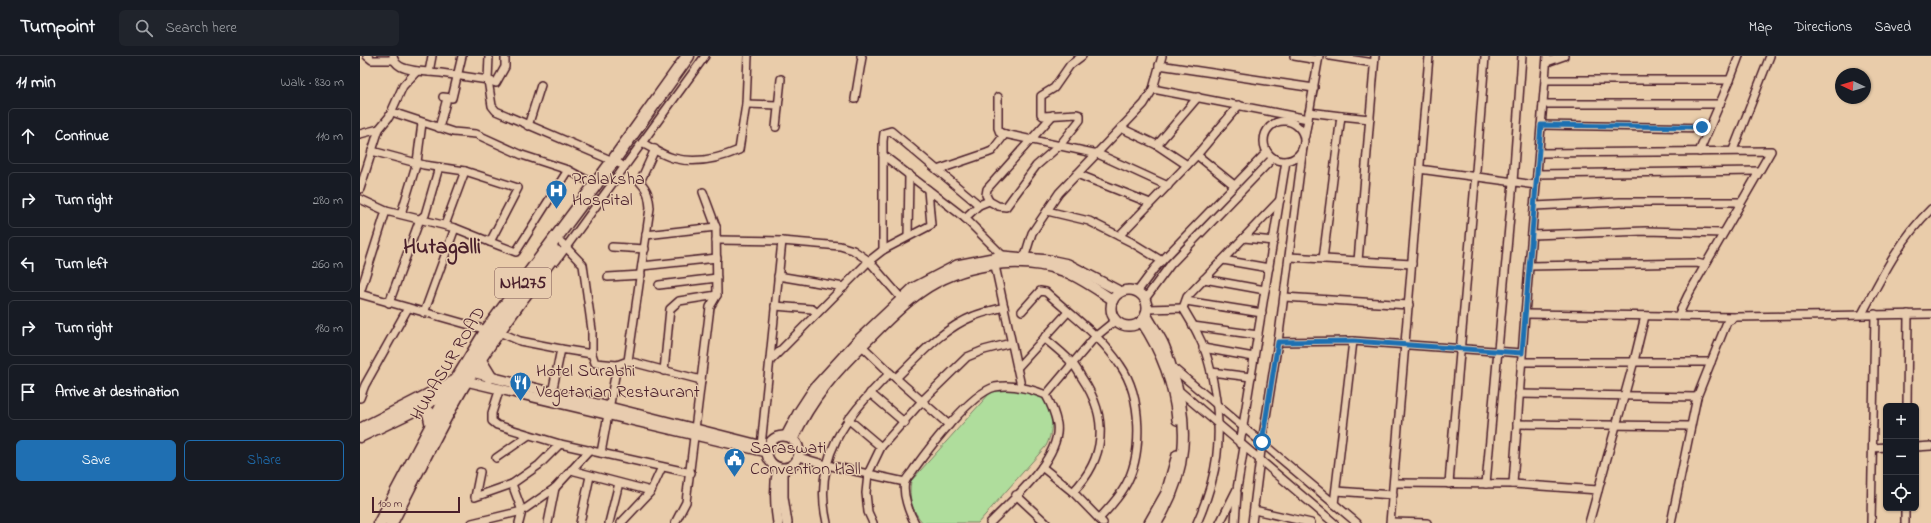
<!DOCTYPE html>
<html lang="en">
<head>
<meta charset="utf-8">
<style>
	:root { --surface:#171b24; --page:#20242c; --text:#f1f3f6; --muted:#9ea1a6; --line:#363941; --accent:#1f6fb2 }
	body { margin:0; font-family:"Indie Flower",sans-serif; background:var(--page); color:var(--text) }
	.controls { position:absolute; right:12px; bottom:12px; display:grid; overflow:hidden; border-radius:6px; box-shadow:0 1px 3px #0004 }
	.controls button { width:36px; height:36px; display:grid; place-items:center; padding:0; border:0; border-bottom:1px solid var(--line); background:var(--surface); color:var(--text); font:20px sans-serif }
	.compass { position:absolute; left:1475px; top:12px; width:36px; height:36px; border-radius:50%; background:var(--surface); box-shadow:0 1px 3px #0004; rotate:274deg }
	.scale { position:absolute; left:12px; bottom:10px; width:88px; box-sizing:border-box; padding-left:4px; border:2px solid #4a1f2b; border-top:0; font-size:11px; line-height:14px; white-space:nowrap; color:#4a1f2b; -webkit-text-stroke:3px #e8ccaf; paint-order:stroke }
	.stop { position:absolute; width:12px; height:12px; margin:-9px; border:3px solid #1f6fb2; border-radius:50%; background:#fff }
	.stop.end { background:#1f6fb2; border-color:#fff; box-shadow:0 1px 4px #0008 }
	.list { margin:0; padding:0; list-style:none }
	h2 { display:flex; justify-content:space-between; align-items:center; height:52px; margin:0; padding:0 16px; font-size:17px }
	h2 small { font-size:13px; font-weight:400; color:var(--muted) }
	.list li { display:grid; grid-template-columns:26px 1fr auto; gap:12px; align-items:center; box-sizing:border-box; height:56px; margin:0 8px 8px; padding:0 8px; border:1px solid var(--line); border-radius:6px }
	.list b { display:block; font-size:15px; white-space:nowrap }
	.list em { font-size:13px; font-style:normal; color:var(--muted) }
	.actions { display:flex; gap:8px; padding:12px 16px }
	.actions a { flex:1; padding:9px 0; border:1px solid var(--accent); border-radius:6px; text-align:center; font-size:14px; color:var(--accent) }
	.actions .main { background:var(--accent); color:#fff }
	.icon { flex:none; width:22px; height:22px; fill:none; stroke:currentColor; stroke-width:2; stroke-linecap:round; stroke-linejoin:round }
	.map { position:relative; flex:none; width:1571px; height:467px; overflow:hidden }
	header { display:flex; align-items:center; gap:24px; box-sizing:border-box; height:56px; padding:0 20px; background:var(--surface); border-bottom:1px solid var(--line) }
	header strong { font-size:19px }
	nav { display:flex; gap:22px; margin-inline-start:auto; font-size:14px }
	.search { width:280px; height:36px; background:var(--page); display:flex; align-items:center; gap:10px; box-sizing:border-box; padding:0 14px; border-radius:6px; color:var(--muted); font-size:15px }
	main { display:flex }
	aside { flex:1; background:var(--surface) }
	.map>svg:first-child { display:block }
	.green { fill:#afdd9c; stroke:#7c7e64 }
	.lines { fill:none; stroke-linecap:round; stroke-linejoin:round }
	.minor-casing { stroke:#4a1f2b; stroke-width:10 }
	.tertiary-casing { stroke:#4a1f2b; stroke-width:12 }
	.secondary-casing { stroke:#4a1f2b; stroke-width:13 }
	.trunk-casing { stroke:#4a1f2b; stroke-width:15 }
	.minor { stroke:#e8ccaf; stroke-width:7 }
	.tertiary { stroke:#e8ccaf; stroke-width:9 }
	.secondary { stroke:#e8ccaf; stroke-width:10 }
	.trunk { stroke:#e8ccaf; stroke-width:12 }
	.route { stroke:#1f6fb2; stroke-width:5 }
	.labels { text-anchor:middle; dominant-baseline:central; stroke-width:3; stroke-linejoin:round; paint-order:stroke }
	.shield { fill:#e8ccaf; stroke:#795353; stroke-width:1 }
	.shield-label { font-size:17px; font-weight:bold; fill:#4a1f2b }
	.poi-label { font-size:18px; fill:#4a1f2b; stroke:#e8ccaf; text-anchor:start }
	.street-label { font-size:18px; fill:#4a1f2b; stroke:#e8ccaf }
	.district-label { font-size:22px; font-weight:bold; fill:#4a1f2b; stroke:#e8ccaf }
</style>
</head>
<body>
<header>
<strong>Turnpoint</strong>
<div class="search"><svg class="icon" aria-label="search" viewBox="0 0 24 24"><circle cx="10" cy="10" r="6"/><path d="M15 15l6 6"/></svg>Search here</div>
<nav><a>Map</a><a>Directions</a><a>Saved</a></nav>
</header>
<main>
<aside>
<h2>11 min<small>Walk · 830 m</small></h2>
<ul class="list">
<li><svg class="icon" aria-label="ahead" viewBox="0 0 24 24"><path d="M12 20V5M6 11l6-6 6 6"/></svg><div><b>Continue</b></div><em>110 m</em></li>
<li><svg class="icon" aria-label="right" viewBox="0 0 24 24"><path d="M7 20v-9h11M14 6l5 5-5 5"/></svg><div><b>Turn right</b></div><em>280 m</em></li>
<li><svg class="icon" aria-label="left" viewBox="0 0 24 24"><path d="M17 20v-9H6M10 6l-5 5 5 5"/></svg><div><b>Turn left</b></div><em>260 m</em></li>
<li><svg class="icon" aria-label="right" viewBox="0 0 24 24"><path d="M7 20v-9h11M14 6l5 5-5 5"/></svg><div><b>Turn right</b></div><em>180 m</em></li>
<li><svg class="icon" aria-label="arrive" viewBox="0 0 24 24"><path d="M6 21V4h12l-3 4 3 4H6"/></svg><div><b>Arrive at destination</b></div></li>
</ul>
<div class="actions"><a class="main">Save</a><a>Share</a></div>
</aside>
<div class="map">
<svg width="1571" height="467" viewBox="0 0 1571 467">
	<rect width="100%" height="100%" fill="#e9ccaa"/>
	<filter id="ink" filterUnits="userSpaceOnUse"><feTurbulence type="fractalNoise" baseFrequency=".025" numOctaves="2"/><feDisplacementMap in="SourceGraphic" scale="8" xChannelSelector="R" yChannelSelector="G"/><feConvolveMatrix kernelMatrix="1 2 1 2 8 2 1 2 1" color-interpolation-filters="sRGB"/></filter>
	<g filter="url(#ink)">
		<path class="green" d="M645,330C655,332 670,333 678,339C695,350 694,375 686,390L618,467H563C552,455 548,441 551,425L630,337Z"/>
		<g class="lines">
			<defs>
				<g id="minor">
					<path d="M7,0L12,4H34"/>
					<path d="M33,0C35,12 47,13 57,15"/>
					<path d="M129,0L128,24L136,27L145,11V0"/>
					<path d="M934,0L958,4"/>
					<path d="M970,0L1014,7"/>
					<path d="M1187,6L1204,0"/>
					<path d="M799,9L954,32"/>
					<path d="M69,16L72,0"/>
					<path d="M1185,24H1370"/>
					<path d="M793,33L948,63"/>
					<path d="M83,41L92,42L102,0"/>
					<path d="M638,41V72L640,77L738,98L808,130"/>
					<path d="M495,43L502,1L501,0"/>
					<path d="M386,48L418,49"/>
					<path d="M1183,48H1360"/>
					<path d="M32,56L93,76L116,78L162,99L208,114L236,129"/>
					<path d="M949,56L981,60L963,203"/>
					<path d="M981,60L1010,63"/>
					<circle cx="924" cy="85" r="20"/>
					<path d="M1181,69L1349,72"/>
					<path d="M168,70L181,29"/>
					<path d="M416,71L421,23"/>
					<path d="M79,72L86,46"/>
					<path d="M761,72L797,89L827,109"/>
					<path d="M0,78L19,73L29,61L43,30L57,15L81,17L128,24L132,50L136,55L260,108"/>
					<path d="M945,80L959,0"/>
					<path d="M282,87C292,92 302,99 313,102C335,108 358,103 379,94L386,48L388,0"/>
					<path d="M797,89L838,41"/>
					<path d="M1373,94L1410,0"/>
					<path d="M12,95L64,109L105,115L158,132L130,186L156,196L208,114"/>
					<path d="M1339,96L1370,24L1379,0"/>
					<path d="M1179,97L1411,95L1328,239L1318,260"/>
					<path d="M523,99L605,162L643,200"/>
					<path d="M837,99L874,129"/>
					<path d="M1059,113L1176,129"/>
					<path d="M577,114L627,97L632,95L645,78"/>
					<path d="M717,118L790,147"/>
					<path d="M1177,118L1399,115"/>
					<path d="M0,133L19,73"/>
					<path d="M0,143L26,155L95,172L130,186"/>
					<path d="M629,145L626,139L627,133L693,59"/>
					<path d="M1174,150L1260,146H1380"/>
					<path d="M687,155L729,165L771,186L802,205"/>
					<path d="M41,158L57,106L62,67"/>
					<path d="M605,162L619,149L629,145L638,150L646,151L676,110L700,89L720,64V59L717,58L683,60L681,58V40L694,32L710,9L722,0"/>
					<path d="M85,169L105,115"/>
					<path d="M286,179L356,171"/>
					<path d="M1172,179L1286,175L1363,177"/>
					<path d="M548,180L549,118"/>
					<path d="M759,180L837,99L879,49"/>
					<path d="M884,182L914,185"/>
					<path d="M356,184L422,185L480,190L493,194L509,205L541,242"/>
					<path d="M202,187L223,209L232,274V298"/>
					<path d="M252,191L285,193"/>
					<path d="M523,194V85L524,77L531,75L619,149"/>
					<path d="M929,201L1052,208"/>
					<path d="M863,204L909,212"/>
					<path d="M196,205L345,0"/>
					<path d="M634,205L661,330"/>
					<path d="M998,205L1015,0"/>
					<path d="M663,206L672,177L699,137L784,48L793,33L802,0"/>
					<path d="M282,210L357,202"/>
					<path d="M1169,210L1337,207L1345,209"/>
					<path d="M418,220L484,231"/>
					<path d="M248,221L281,219"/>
					<path d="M844,223L905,234"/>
					<path d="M299,229L357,222"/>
					<path d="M777,236L794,213L907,96"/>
					<path d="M0,237L26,155"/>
					<path d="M0,238L127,274"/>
					<path d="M924,241L1049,249"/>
					<path d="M785,243L811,208L913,102"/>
					<path d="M826,245L902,257"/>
					<path d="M29,247L60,163L65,159L79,111"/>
					<path d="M415,250L452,253L457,257"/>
					<path d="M823,252L827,241L920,144"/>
					<path d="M787,253L823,252C828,261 835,271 839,281C847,296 851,314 854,331C863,382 858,419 837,467"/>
					<path d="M662,255L680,235L686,236C711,259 741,280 760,309C782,340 784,399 764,432C757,444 748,453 739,463"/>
					<path d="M64,257L95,172"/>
					<path d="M1165,258L1376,261L1571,258"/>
					<path d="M1502,258C1521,222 1541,182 1571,153"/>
					<path d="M833,270L898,279"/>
					<path d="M137,275L160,285L201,293"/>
					<path d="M684,282C694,290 704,298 712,307C716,311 719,317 722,322C749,362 746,402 713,436"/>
					<path d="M498,286L530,317L589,369"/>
					<path d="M918,286L943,91"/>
					<path d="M843,292L894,301"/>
					<path d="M411,304L509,205L523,194L571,169L568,134"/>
					<path d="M268,305L341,324"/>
					<path d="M1161,306H1351"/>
					<path d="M812,311L997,467"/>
					<path d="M657,312L708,256"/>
					<path d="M304,315L310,253L319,245L357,239"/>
					<path d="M851,316L891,321"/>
					<path d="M536,322C560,299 582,273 614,260C623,256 634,254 644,251"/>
					<path d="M140,332L132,357V365L137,369L200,388L331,417"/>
					<path d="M816,332L974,467"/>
					<path d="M192,337L201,293L232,298L235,307L257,309"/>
					<path d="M510,337L545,367"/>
					<path d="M1159,338L1337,341"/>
					<path d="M686,339L735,281L756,264"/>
					<path d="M0,342L5,329L48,252"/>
					<path d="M1547,350L1548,258"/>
					<path d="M488,363L521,391"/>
					<path d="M1157,368L1330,370"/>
					<path d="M880,388L926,105"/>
					<path d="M401,390L422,185"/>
					<path d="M1556,391L1571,390"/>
					<path d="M1513,392L1526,391"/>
					<path d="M241,397L257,309L268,305L290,152C289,141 288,134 280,126L295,93"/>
					<path d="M439,401L467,409L545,426"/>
					<path d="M136,402L169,379"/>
					<path d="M682,411L713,436L743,467"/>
					<path d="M211,414L291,435"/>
					<path d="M120,416L115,441L152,428L179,409L200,388"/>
					<path d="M1034,427L1153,428L1165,258L1187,0"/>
					<path d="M152,428L162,455L159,467"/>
					<path d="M1089,428C1100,285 1115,143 1125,0"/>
					<path d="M1126,428L1153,126L1162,0"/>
					<path d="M1153,428L1238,434"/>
					<path d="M976,435L1033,439"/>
					<path d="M656,439L686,467"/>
					<path d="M974,448L993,285"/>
					<path d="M894,454L951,467"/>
					<path d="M1031,466L1067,467"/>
					<path d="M112,467L162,455L195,432L230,394"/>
					<path d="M188,467L195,432"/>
					<path d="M220,467L230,420"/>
					<path d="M249,467L259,427"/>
					<path d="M261,467L291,435L302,411"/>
					<path d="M315,467L326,446L350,251L357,239L356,171L343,136"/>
					<path d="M467,467C452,402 486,360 530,317"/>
					<path d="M513,467L508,456L506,437L508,418L521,391L563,344L607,301L624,294L651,287"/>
					<path d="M555,467C549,457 542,437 545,426C547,421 552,417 554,413C569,392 611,337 635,331C653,328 669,332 686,339C691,348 695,358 697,368C702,402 652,444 630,467"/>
					<path d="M860,467L877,433L884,391"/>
					<path d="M875,467L877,437"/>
					<path d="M892,467L902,386L918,286L993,285L1162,297"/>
					<path d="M1030,467L1069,0"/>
					<path d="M1229,467L1274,305L1285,260"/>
					<path d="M1311,467L1337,341L1367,266L1376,261"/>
					<path d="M1511,467L1515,258"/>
					<path d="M1545,467V452"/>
				</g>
				<g id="tertiary">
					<circle cx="769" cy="252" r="18"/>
					<path d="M786,258C791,268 798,277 803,287C807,295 809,304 812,313C830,368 828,416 797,467"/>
					<path d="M781,265C801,295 814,328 817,364"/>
					<path d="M111,316L403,390"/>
					<path d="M106,325L407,396"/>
					<circle cx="423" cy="396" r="16"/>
					<path d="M426,380L438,357L455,331L497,285L553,232L597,209L643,200L689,204L708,208L761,236"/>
					<path d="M433,383C452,342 477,314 509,283C525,267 542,249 561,236C600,209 657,199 703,215C721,222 737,234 753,244"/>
					<path d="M418,412C414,431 415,448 418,467"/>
					<path d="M423,413V441L427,467"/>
					<path d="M789,467L806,437L817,399"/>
				</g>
				<g id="secondary">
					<path d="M0,373L98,323"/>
					<path d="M0,381L58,353L82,339"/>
				</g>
				<g id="trunk">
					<path d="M119,303L130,321"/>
					<path d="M63,351L69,357L72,370"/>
					<path d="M20,467L90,335L127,274L253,105L328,0"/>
					<path d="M31,467C56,419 79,369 107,323C134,278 166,238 196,196"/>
				</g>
			</defs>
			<use href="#minor" class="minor-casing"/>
			<use href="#tertiary" class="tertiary-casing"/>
			<use href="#secondary" class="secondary-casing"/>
			<use href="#trunk" class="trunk-casing"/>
			<use href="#minor" class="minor"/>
			<use href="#tertiary" class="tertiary"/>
			<use href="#secondary" class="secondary"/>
			<use href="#trunk" class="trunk"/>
		</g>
	</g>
	<g class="lines" filter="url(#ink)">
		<path class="route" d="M902,386L918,286L993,285L1162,297L1181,69L1342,71"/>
	</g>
	<defs>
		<symbol id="hospital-pin" viewBox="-11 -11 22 30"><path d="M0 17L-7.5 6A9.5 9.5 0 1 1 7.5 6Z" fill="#1f6fb2" stroke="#e8ccaf"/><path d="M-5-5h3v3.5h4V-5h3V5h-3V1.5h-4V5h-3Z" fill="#fff"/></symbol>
		<symbol id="restaurant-pin" viewBox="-11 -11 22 30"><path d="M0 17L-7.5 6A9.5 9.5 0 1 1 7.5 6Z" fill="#1f6fb2" stroke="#e8ccaf"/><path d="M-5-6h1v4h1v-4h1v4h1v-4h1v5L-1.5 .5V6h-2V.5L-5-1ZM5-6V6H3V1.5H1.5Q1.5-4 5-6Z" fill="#fff"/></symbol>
		<symbol id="civic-pin" viewBox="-11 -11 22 30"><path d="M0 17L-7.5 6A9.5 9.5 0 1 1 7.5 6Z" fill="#1f6fb2" stroke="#e8ccaf"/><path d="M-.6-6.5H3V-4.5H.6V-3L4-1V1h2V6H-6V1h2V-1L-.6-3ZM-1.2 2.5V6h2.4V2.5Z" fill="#fff"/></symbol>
	</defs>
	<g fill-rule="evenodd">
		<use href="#hospital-pin" x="184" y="122" width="25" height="34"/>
		<use href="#restaurant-pin" x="148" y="314" width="25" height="34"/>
		<use href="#civic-pin" x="362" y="390" width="25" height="34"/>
	</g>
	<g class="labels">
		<rect class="shield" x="135" y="212" width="56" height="30" rx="3"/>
		<g class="shield-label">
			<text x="163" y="227">NH275</text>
		</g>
		<g class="poi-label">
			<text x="212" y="124">Pralaksha<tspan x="212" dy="21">Hospital</tspan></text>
			<text x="176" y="316">Hotel Surabhi<tspan x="176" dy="21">Vegetarian Restaurant</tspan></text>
			<text x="390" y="393">Saraswati<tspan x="390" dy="21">Convention Hall</tspan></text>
		</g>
		<g class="street-label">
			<text transform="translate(89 308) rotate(-59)">HUNASUR ROAD</text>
		</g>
		<g class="district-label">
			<text x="82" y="192">Hutagalli</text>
		</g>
	</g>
</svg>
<div class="controls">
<button>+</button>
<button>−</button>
<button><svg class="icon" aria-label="locate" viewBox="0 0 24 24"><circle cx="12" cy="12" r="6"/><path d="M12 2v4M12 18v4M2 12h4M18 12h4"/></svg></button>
</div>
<svg class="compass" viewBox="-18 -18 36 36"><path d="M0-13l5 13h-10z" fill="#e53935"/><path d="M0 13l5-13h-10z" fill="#9ea1a6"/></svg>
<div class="scale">100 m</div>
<div class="stop" style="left:902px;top:386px"></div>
<div class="stop end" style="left:1342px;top:71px"></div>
</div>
</main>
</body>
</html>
